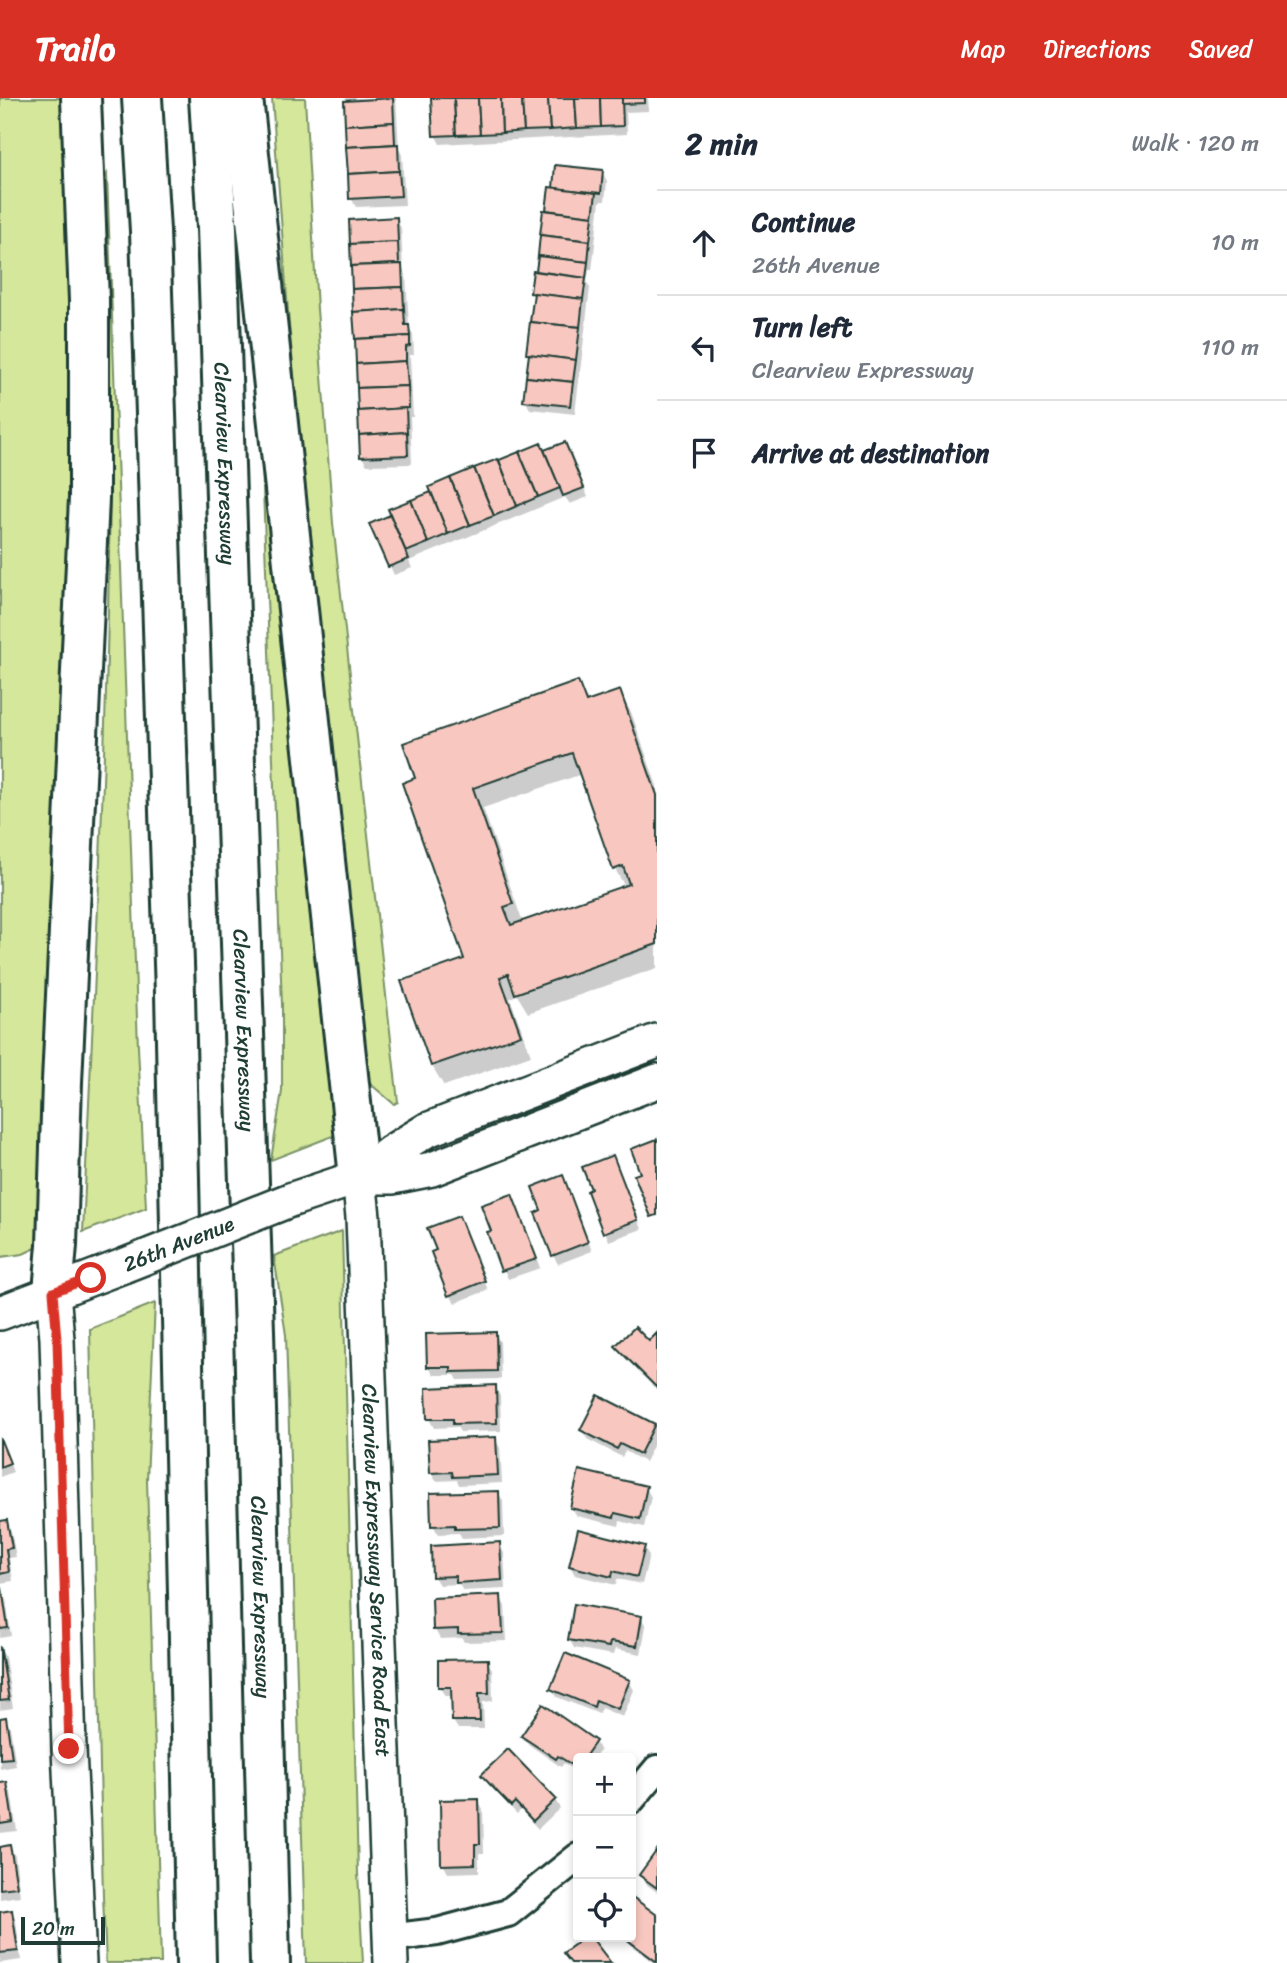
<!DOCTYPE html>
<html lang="en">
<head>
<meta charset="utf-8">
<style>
	:root { --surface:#fff; --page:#f6f6f7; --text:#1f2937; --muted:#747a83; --line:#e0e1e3; --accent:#d93025 }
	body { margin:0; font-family:Sriracha,sans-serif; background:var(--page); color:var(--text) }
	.controls { position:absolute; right:21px; bottom:21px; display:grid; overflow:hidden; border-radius:7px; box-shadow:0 4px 10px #0003 }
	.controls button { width:63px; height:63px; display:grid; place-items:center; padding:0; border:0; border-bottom:2px solid var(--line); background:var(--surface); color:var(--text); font:35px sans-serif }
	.scale { position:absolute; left:21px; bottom:18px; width:84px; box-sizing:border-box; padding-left:7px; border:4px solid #1f3d34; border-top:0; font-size:19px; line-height:24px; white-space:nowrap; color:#1f3d34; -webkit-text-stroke:5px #fff; paint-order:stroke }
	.stop { position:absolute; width:21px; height:21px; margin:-16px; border:5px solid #d93025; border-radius:50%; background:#fff }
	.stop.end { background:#d93025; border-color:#fff; box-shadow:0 2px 7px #0008 }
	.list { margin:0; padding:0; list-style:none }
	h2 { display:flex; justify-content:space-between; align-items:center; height:91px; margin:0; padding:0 28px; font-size:30px }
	h2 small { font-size:23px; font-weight:400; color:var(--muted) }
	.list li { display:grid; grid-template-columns:46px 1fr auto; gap:21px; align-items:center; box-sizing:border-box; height:105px; padding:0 28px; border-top:2px solid var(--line) }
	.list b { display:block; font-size:26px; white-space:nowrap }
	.list p { margin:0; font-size:23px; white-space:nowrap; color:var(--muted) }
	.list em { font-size:23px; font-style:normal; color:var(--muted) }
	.icon { flex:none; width:38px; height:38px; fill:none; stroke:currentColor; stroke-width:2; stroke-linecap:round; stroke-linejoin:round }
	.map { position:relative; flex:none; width:657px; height:1865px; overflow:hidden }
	header { display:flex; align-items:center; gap:42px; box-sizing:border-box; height:98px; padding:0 35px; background:var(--accent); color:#fff }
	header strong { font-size:33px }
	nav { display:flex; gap:38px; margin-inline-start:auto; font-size:24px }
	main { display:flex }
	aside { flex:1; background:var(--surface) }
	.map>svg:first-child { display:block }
	.green { fill:#d5e79b; stroke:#7a9268; stroke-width:2 }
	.shadow { fill:#0003; fill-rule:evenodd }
	.building { fill:#f8c8c0; stroke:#1f3d34; stroke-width:2; fill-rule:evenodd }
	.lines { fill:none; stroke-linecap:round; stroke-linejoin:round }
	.minor-casing { stroke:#1f3d34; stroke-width:32 }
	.tertiary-casing { stroke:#1f3d34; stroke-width:38 }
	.motorway-casing { stroke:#1f3d34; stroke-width:44 }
	.minor { stroke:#fff; stroke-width:26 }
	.tertiary { stroke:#fff; stroke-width:33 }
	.motorway { stroke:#fff; stroke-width:38 }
	.tertiary-bridge-casing { stroke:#1f3d34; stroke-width:38; stroke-linecap:butt }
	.tertiary-bridge { stroke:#fff; stroke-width:33 }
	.route { stroke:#d93025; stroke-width:9 }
	.labels { text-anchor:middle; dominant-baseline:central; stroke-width:6; stroke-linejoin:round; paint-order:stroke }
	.street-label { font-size:21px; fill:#1f3d34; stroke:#fff }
</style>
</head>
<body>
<header>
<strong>Trailo</strong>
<nav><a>Map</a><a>Directions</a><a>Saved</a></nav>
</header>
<main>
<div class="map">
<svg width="657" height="1865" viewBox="0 0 657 1865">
	<rect width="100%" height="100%" fill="#fff"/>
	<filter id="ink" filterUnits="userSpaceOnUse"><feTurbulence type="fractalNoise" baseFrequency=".0143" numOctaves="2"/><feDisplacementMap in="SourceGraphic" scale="14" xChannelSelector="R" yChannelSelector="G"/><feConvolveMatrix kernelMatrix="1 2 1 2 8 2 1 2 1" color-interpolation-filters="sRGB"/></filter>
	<g filter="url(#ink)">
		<g class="green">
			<path d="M0,0H68L76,330L51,1143L23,1156L0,1159Z"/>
			<path d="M272,0H305L317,211L333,425L398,1004L394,1006L367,983L327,615L289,227Z"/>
			<path d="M107,76L138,949L146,1110L83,1134C95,870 110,605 110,340C111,256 104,171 101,87Z"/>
			<path d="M257,227L343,1034L271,1062L282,993V907Z"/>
			<path d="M342,1133L358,1775L363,1865H306L286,1237L274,1158Z"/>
			<path d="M155,1205L147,1382L161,1865H106L103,1799L90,1231Z"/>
		</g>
		<g class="shadow">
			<path d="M346,0H396L399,51L402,57L405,107L356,109L351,100Z"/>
			<path d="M432,0H648L649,13L626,14L627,36L440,46L435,37Z"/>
			<path d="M602,74L607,83L605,103H600L592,172H589L587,185L590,190L575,316L530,311L525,302L530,260L528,255L535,199L532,194L539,176L537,173L551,91Z"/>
			<path d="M396,121L401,130L403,171L406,176L409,229L413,237L414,257H410L413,319H410L412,366L367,367L362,359L351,123Z"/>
			<path d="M565,346L588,399L570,406L565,399L409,463L412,470L394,477L371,427L393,418L391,412L433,395L431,390L540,347L545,354Z"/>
			<path d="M577,585L589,605L619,594L631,614L657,688V870L528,915L517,897L510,900L531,957L444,988L432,968L403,884L466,862L418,681ZM582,676L615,771L625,789L523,825L483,710Z"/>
			<path d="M613,1059L642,1131L609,1143L589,1094L593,1092Z"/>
			<path d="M567,1088L592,1153L558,1166L553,1157Z"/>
			<path d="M512,1098L517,1106L540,1170L508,1181L489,1135L493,1134Z"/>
			<path d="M458,1120L488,1192L455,1205L450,1197L438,1153Z"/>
			<path d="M495,1236L500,1244L501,1281L458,1282L455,1277H434L429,1269Z"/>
			<path d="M657,1238V1292L622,1257L617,1248L649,1246Z"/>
			<path d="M495,1289L500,1298L501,1333L460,1334L457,1329L434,1330L429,1321Z"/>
			<path d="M654,1327L657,1333V1340L645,1364L625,1353L622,1359L587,1341L582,1332Z"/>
			<path d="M0,1340L13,1374L0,1379Z"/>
			<path d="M495,1341L500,1350L502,1385L459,1387L457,1382L436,1383L431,1375Z"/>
			<path d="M646,1390L651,1399L644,1429L620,1423L619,1428L577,1418L572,1410Z"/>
			<path d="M498,1394L503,1403L504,1438L462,1440L459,1435L438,1436L433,1427Z"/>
			<path d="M6,1424L11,1433L16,1459L9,1460L13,1483L0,1485V1425Z"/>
			<path d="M499,1446L504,1455L506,1491L463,1493L459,1486L439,1487L434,1479Z"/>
			<path d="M644,1449L649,1458L642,1486L617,1481L616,1487L575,1477L570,1468Z"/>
			<path d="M0,1492L6,1501L11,1538L0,1540Z"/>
			<path d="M500,1499L505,1508L507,1543L464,1544L462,1540L440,1541L435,1532Z"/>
			<path d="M641,1519L646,1528L641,1556L615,1551L613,1557L574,1550L569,1541Z"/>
			<path d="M0,1550L5,1559L13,1610L0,1612Z"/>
			<path d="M487,1563L492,1571L493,1603L483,1604L484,1631H458L453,1623V1598H445L440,1589Z"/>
			<path d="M629,1583L634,1592L623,1619L601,1610L599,1616L557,1599L552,1591Z"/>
			<path d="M5,1621L10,1629L16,1668L0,1671V1622Z"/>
			<path d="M523,1638L595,1644L600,1653L594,1660H578V1675L564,1665L561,1669L528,1646Z"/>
			<path d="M483,1677L555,1702L560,1710L538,1731L521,1712L517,1716L488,1686Z"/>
			<path d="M6,1686L11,1694L17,1733L0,1735V1687Z"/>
			<path d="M478,1703L483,1712L484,1755H479V1774L448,1775L443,1766Z"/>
			<path d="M10,1749L15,1758L20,1798L0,1801V1751Z"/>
			<path d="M657,1755V1794L646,1786L641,1777Z"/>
			<path d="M631,1800L657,1819V1865H654L633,1849L625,1839H631Z"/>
			<path d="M11,1814L16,1823L21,1862L0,1865V1816Z"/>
		</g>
		<g class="building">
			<path d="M393,0L394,24L345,27L344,3Z"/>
			<path d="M431,0H454L456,37L433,38Z"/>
			<path d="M454,0H478L480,36L456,37Z"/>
			<path d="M478,0H501L502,35L480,36Z"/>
			<path d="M501,0H522L524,33L502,35Z"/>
			<path d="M522,0H548L550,32L524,33Z"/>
			<path d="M548,0H575L577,30L550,32Z"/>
			<path d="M575,0H600L601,29L577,30Z"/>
			<path d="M600,0H622L623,28L601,29Z"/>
			<path d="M622,0H645V5L622,6Z"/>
			<path d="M394,24L395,46L346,49L345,27Z"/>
			<path d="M398,46L399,73L348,76L346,49Z"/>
			<path d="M555,67L603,72L601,95L553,90Z"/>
			<path d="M399,73L401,98L349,101L348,76Z"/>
			<path d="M549,89L596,95L593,118L546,112Z"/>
			<path d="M543,112L593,118L590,143L540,137Z"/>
			<path d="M397,119L398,144L350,146L349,122Z"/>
			<path d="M540,137L590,143L588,164L538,158Z"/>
			<path d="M398,144L399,166L351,168L350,146Z"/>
			<path d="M538,158L588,164L586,180L536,173Z"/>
			<path d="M402,166L403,189L352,191L351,168Z"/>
			<path d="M533,173L586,180L583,201L530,195Z"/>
			<path d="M403,189L404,211L353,214L352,191Z"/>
			<path d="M534,195L583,201L580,229L530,224Z"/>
			<path d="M404,211L405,227H409L410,238L355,241L353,214Z"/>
			<path d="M530,224L580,229L576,262L526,256Z"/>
			<path d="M410,238V248L406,249V263L356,266L355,241Z"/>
			<path d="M529,256L576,262L573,284L526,279Z"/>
			<path d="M406,263L408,288L357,290L356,266Z"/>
			<path d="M526,279L573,284L570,308L523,303Z"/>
			<path d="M408,288L409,310L358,313L357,290Z"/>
			<path d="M406,310L407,334L359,337L358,313Z"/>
			<path d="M407,334L408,357L360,359L359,337Z"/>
			<path d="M565,344L584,390L563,398L544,352Z"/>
			<path d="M541,345L560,390L538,399L519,354Z"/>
			<path d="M519,354L538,399L517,408L499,362Z"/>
			<path d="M498,361L517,408L494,418L474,370Z"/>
			<path d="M474,370L494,418L470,427L450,380Z"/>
			<path d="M450,380L470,427L448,436L429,389Z"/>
			<path d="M431,394L448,436L428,445L411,402Z"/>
			<path d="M411,402L428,445L406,454L388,411Z"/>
			<path d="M390,417L409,461L388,469L369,426Z"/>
			<path d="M578,583L586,604L620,592L657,697V846L515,896L508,876L500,879L521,937L431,968L401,883L464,861L402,685L415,680L403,645ZM572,655L613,772L623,768L629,786L511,827L504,809L513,806L473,690Z"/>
			<path d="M657,1041V1117L651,1119L634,1077L640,1075L631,1051Z"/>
			<path d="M613,1057L638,1122L603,1135L587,1093L591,1091L582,1069Z"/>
			<path d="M563,1077L588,1144L552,1158L535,1115L541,1112L532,1089Z"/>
			<path d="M512,1096L537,1161L501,1173L487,1134L491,1133L481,1107Z"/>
			<path d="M459,1118L485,1183L448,1198L431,1154L436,1152L427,1130Z"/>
			<path d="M635,1229L649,1243L657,1235V1290L615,1248Z"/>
			<path d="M496,1234L497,1273L451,1274V1269H427L426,1236Z"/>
			<path d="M496,1287L497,1325L453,1326V1321H427L426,1290Z"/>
			<path d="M598,1297L655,1326L640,1356L620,1346L617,1351L580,1332Z"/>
			<path d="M496,1339L498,1377L453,1379L452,1374L430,1375L428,1342Z"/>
			<path d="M0,1340L10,1365L0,1369Z"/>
			<path d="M579,1372L647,1388L640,1421L615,1415L614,1420L570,1410Z"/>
			<path d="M499,1393L500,1430L455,1431V1427L431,1428L430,1395Z"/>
			<path d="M7,1422L12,1450L6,1451L9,1474L0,1476V1423Z"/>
			<path d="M578,1431L645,1448L637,1479L613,1473L612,1479L569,1468Z"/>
			<path d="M500,1444L502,1482L456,1485V1478L432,1479L431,1448Z"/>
			<path d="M0,1490H2L8,1530L0,1531Z"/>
			<path d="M501,1497L503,1535L458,1536V1531L433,1532L432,1500Z"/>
			<path d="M574,1506L642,1518L637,1548L610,1544L609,1549L568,1542Z"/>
			<path d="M0,1548L9,1602L0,1603Z"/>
			<path d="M565,1555L630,1582L618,1611L596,1602L594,1609L550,1591Z"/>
			<path d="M488,1561L489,1595H479L480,1623H452L451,1589H438V1562Z"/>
			<path d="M543,1606L596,1643L584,1660H578L577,1670L558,1658L556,1661L521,1638Z"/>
			<path d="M6,1619L12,1660L0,1661V1620Z"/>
			<path d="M508,1651L556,1701L533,1723L515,1704L511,1708L481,1677Z"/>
			<path d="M7,1684L13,1724L0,1726V1685Z"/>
			<path d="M479,1701L480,1746H475V1766L441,1767L440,1702Z"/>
			<path d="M10,1747L17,1789L0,1791V1749Z"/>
			<path d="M657,1752V1790L639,1777Z"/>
			<path d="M631,1798L657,1817V1864L625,1840L631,1839Z"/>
			<path d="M12,1812L18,1853L0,1855V1814Z"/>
			<path d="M585,1839H591L611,1865H571L563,1855Z"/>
		</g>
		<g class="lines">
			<defs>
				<g id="minor">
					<path d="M631,1702L657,1671"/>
					<path d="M389,1840L437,1834L508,1815L578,1759"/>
				</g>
				<g id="tertiary">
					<path id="s1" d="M359,1079L363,1119L391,1865"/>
					<path d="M359,1079L391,1054L427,1032L657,943"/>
					<path d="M290,1102L359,1079H392L432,1071L657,983"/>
					<path d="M53,1194L57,1241L69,1651L79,1865"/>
					<path d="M0,1215L123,1168"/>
				</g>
				<g id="motorway">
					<path d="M142,0L150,133L175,896L196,1865"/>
					<path id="s2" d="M209,0L217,130L254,1233L270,1865"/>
					<path d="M243,0L359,1079"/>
					<path d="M53,1194L57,1147L62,984L89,400V203L81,0"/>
				</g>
			</defs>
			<use href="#minor" class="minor-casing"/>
			<use href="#tertiary" class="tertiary-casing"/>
			<use href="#motorway" class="motorway-casing"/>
			<use href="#minor" class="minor"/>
			<use href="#tertiary" class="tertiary"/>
			<use href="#motorway" class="motorway"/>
			<defs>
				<g id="tertiary-bridge">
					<path id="s3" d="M123,1168L290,1102"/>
				</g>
			</defs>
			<use href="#tertiary-bridge" class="tertiary-bridge-casing"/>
			<use href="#tertiary-bridge" class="tertiary-bridge"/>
		</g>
	</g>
	<g class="lines" filter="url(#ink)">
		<path class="route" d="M69,1651L57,1241L53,1194L91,1180"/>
	</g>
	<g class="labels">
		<g class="street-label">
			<text stroke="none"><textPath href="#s2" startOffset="366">Clearview Expressway</textPath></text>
			<text stroke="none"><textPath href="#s2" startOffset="933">Clearview Expressway</textPath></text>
			<text stroke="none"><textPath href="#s3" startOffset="60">26th Avenue</textPath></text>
			<text stroke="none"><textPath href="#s1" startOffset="394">Clearview Expressway Service Road East</textPath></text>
			<text stroke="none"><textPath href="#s2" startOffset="1500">Clearview Expressway</textPath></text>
		</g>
	</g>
</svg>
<div class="controls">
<button>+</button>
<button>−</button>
<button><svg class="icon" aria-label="locate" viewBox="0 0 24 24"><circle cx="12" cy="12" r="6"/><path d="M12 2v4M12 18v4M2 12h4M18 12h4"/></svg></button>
</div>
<div class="scale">20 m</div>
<div class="stop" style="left:91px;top:1180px"></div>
<div class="stop end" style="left:69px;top:1651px"></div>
</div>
<aside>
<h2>2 min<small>Walk · 120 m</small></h2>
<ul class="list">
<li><svg class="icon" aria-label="ahead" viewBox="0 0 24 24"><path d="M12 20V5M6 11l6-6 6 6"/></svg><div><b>Continue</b><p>26th Avenue</p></div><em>10 m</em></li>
<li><svg class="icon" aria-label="left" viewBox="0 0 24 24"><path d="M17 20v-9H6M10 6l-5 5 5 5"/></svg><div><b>Turn left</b><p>Clearview Expressway</p></div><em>110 m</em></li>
<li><svg class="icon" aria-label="arrive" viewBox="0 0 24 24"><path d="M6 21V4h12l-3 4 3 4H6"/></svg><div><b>Arrive at destination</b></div></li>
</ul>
</aside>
</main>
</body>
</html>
